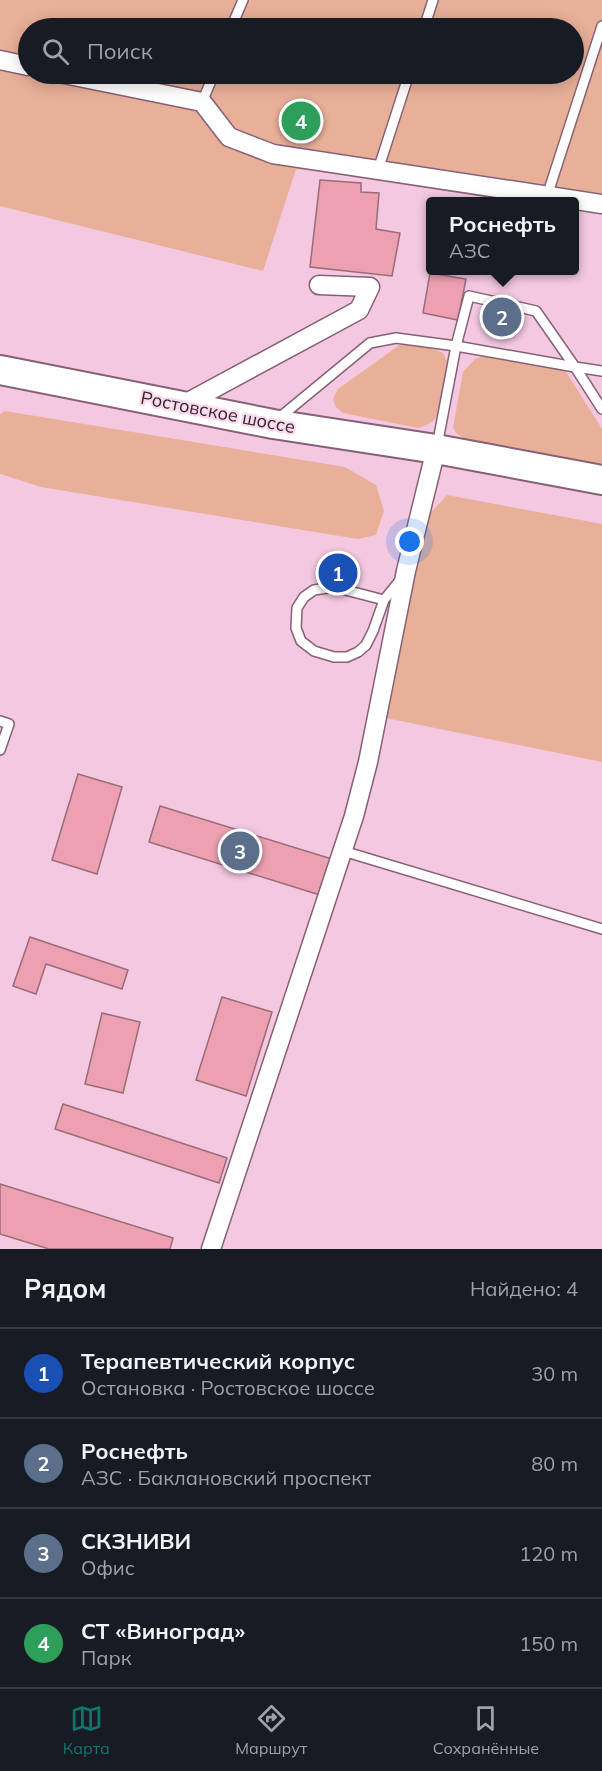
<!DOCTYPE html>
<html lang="ru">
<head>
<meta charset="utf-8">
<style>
	:root { --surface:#171b24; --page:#20242c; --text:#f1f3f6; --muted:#9ea1a6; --line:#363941; --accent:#0f766e }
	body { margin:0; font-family:Mulish,sans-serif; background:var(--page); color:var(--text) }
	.you { position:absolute; left:410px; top:542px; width:21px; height:21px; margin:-15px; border:4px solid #fff; border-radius:50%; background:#1a73e8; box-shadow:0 0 0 9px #1a73e833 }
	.badge { display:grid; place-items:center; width:39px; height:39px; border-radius:50%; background:var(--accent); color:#fff; font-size:20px; font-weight:700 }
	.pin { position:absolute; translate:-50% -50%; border:3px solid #fff; box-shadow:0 2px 6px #0006 }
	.popup { position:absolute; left:426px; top:197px; width:153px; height:78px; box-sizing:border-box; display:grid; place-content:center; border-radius:6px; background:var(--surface); filter:drop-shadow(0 2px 4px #0005); font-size:20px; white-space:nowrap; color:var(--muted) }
	.popup b { font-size:22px; color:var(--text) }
	.popup::after { content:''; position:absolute; left:50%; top:100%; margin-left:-12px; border:12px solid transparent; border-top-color:var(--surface) }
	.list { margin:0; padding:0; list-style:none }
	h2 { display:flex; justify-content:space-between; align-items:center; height:78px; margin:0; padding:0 24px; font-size:26px }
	h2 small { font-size:20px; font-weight:400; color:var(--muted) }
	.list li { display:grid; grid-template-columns:39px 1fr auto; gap:18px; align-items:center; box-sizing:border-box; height:90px; padding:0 24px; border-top:2px solid var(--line) }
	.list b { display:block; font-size:22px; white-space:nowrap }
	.list p { margin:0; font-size:20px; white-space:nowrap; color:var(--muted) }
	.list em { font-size:20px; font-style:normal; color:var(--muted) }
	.icon { flex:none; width:33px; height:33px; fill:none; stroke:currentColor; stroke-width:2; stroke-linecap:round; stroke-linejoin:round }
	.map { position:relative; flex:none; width:602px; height:1249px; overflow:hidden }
	.search { position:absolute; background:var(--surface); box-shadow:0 3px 15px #0003; left:18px; right:18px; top:18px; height:66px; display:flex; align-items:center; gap:15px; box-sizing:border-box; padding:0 21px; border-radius:33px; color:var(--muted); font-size:22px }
	.sheet { height:438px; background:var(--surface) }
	nav { display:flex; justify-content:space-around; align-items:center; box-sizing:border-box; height:84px; border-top:2px solid var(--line); background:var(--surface); font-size:16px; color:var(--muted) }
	nav a { display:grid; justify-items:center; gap:3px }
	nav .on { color:var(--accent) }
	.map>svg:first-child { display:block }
	.green { fill:#e8b099; fill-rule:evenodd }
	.building { fill:#eda0b2; stroke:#996c76; stroke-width:1.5 }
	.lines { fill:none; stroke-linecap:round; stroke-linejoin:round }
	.service-casing { stroke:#866076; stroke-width:12 }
	.minor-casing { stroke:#866076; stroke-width:21 }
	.primary-casing { stroke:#866076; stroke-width:32 }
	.service { stroke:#fff; stroke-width:9 }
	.minor { stroke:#fff; stroke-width:18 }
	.primary { stroke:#fff; stroke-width:28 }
	.labels { text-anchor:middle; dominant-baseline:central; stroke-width:4.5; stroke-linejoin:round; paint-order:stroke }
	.street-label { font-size:18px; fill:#35252e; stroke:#fbd8eb }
</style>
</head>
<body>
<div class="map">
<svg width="602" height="1249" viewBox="0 0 602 1249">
	<rect width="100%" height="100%" fill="#f3c8e0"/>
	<g class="green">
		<path d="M0,0H602V212L416,184L296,169L263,271L0,206ZM28,28H574V74H28Z"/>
		<path d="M405,341L416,342L443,353C445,357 448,362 448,367C448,375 440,413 435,419C430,424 424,426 418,428L343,413L336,407L333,399L338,389Z"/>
		<path d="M483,356L563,367L602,429V464L468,441L456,433L453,428L463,372L475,359Z"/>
		<path d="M5,411L345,467L376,485L384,511L376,535L358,539L41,487L0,474V414Z"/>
		<path d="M447,495L602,524V762L386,718L424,520Z"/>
	</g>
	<g class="building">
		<path d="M320,180L361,183V192L379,193L376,229L400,233L392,276L310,267Z"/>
		<path d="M430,273L466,279L458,320L423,313Z"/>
		<path d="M78,774L122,787L97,874L52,860Z"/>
		<path d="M160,806L332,859L320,895L149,842Z"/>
		<path d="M30,937L128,970L122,989L46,964L36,994L13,986Z"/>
		<path d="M222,997L272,1012L246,1096L196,1080Z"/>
		<path d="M102,1013L140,1022L123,1093L85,1084Z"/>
		<path d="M63,1104L227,1158L219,1183L55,1129Z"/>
		<path d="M0,1184L173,1238L170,1249H49L0,1234Z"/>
	</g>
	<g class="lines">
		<defs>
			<g id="service">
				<path d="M231,28L243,0"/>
				<path d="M424,28L433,0"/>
				<path d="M202,102L214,74"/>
				<path d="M378,170L409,74"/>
				<path d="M547,196L602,26"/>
				<path d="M279,418L370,343L396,338L456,346L575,367L602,409"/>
				<path d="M437,446L456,346L469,296L536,311L575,367L602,371"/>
				<path d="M384,600L334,587L314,590L304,597L297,608L296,628L301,641L314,651L334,657H347L358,652L366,645L373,631L384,600L401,579"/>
				<path d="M0,721L9,724L0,750"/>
				<path d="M343,851L602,929"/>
			</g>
			<g id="minor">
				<path d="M0,60L28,66"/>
				<path d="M64,74L202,102L229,137L273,154L602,204"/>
				<path d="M181,406L359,310L370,287L319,285"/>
				<path d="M211,1249L354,816L368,762L406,571L436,449"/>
			</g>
			<path id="primary" d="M0,370L273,424L436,449L602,480"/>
		</defs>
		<use href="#service" class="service-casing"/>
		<use href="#minor" class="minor-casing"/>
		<use href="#primary" class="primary-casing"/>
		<use href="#service" class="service"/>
		<use href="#minor" class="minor"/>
		<use href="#primary" class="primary"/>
	</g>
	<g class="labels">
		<g class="street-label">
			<text transform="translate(218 412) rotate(11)">Ростовское шоссе</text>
		</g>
	</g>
</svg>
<div class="you"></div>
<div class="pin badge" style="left:338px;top:573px;background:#1a4fb4">1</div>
<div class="pin badge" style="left:502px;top:317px;background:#5c6f8a">2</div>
<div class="popup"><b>Роснефть</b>АЗС</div>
<div class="pin badge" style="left:240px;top:851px;background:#5c6f8a">3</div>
<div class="pin badge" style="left:301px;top:121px;background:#2e9e5b">4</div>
<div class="search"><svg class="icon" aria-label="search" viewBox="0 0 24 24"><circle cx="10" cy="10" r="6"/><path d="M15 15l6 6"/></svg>Поиск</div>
</div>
<section class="sheet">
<h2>Рядом<small>Найдено: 4</small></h2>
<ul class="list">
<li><span class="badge" style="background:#1a4fb4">1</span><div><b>Терапевтический корпус</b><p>Остановка · Ростовское шоссе</p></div><em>30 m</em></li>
<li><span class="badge" style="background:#5c6f8a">2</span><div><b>Роснефть</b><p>АЗС · Баклановский проспект</p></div><em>80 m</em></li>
<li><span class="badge" style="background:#5c6f8a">3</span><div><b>СКЗНИВИ</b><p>Офис</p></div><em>120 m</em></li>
<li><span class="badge" style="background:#2e9e5b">4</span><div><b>СТ «Виноград»</b><p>Парк</p></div><em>150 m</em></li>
</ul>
</section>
<nav>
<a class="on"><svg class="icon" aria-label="map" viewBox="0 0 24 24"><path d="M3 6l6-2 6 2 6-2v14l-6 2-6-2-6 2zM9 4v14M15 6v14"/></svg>Карта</a>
<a><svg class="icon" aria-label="directions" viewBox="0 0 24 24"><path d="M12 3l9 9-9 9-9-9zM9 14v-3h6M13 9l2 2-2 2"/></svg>Маршрут</a>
<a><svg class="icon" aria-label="saved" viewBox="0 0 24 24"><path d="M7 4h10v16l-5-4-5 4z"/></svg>Сохранённые</a>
</nav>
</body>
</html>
